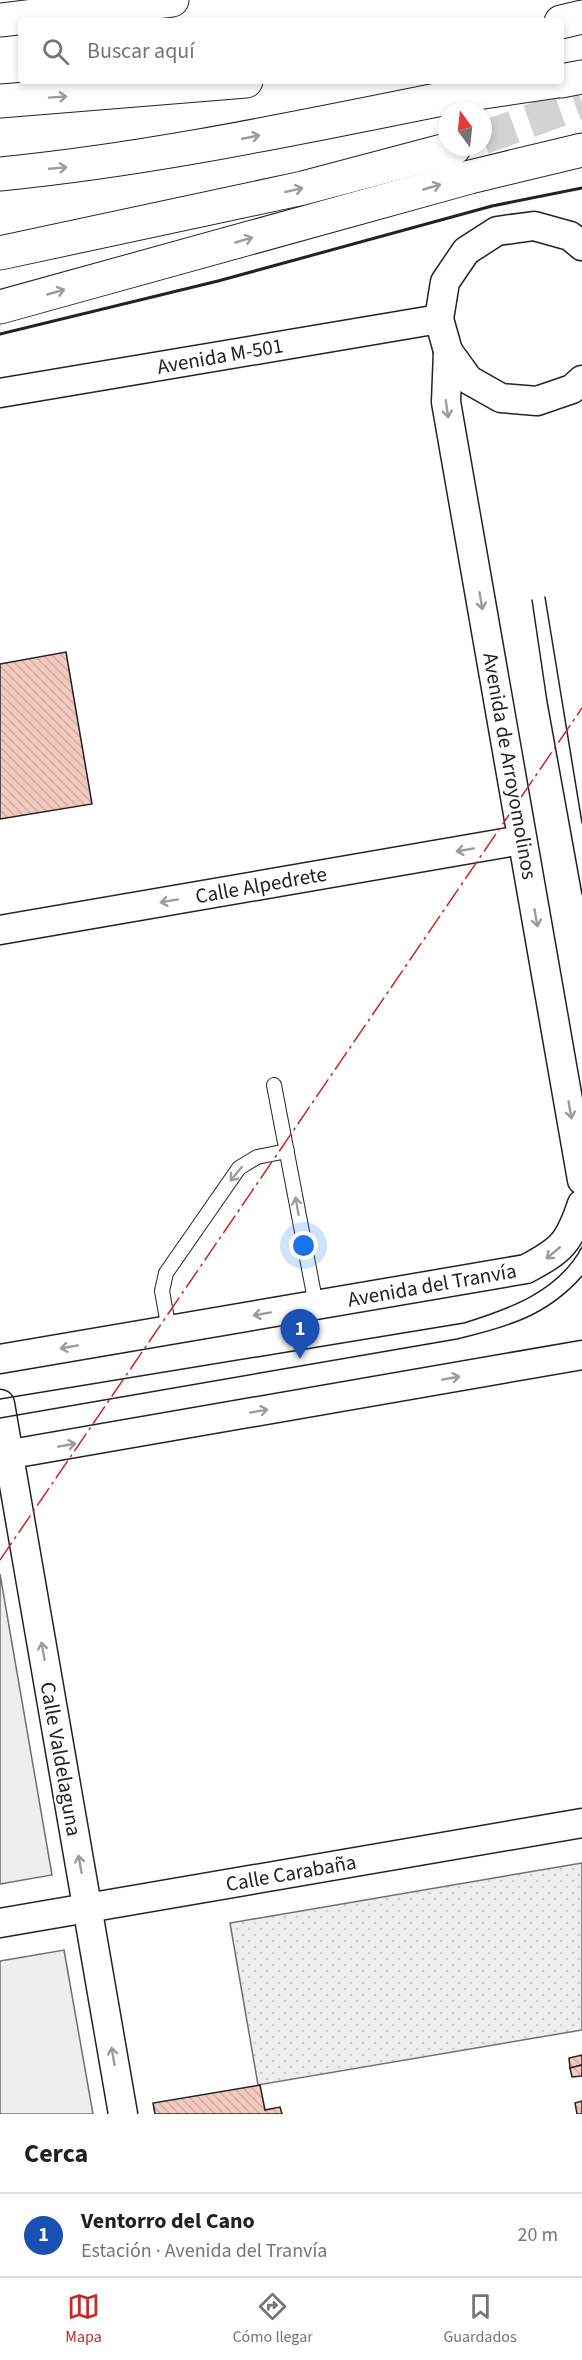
<!DOCTYPE html>
<html lang="es">
<head>
<meta charset="utf-8">
<style>
	:root { --surface:#fff; --page:#f6f6f6; --text:#202124; --muted:#757577; --line:#e0e0e0; --accent:#c62828 }
	body { margin:0; font-family:"Source Sans 3",sans-serif; background:var(--page); color:var(--text) }
	.compass { position:absolute; left:438px; top:102px; width:54px; height:54px; border-radius:50%; background:var(--surface); box-shadow:0 3px 9px #0003; rotate:345deg }
	.you { position:absolute; left:304px; top:1246px; width:21px; height:21px; margin:-15px; border:4px solid #fff; border-radius:50%; background:#1a73e8; box-shadow:0 0 0 9px #1a73e833 }
	.badge { display:grid; place-items:center; width:39px; height:39px; border-radius:50%; background:var(--accent); color:#fff; font-size:20px; font-weight:700 }
	.pin { position:absolute; translate:-50% -50px; filter:drop-shadow(0 2px 3px #0008) }
	.pin::after { content:''; position:absolute; top:32px; width:21px; height:18px; background:inherit; clip-path:polygon(0 0,100% 0,50% 100%) }
	.list { margin:0; padding:0; list-style:none }
	h2 { display:flex; justify-content:space-between; align-items:center; height:78px; margin:0; padding:0 24px; font-size:26px }
	h2 small { font-size:20px; font-weight:400; color:var(--muted) }
	.list li { display:grid; grid-template-columns:39px 1fr auto; gap:18px; align-items:center; box-sizing:border-box; height:84px; padding:0 24px; border-top:2px solid var(--line) }
	.list b { display:block; font-size:22px; white-space:nowrap }
	.list p { margin:0; font-size:20px; white-space:nowrap; color:var(--muted) }
	.list em { font-size:20px; font-style:normal; color:var(--muted) }
	.icon { flex:none; width:33px; height:33px; fill:none; stroke:currentColor; stroke-width:2; stroke-linecap:round; stroke-linejoin:round }
	.map { position:relative; flex:none; width:582px; height:2114px; overflow:hidden }
	.search { position:absolute; background:var(--surface); box-shadow:0 3px 9px #0003; left:18px; right:18px; top:18px; height:66px; display:flex; align-items:center; gap:15px; box-sizing:border-box; padding:0 21px; border-radius:6px; color:var(--muted); font-size:22px }
	.sheet { height:162px; background:var(--surface) }
	nav { display:flex; justify-content:space-around; align-items:center; box-sizing:border-box; height:84px; border-top:2px solid var(--line); background:var(--surface); font-size:16px; color:var(--muted) }
	nav a { display:grid; justify-items:center; gap:3px }
	nav .on { color:var(--accent) }
	.map>svg:first-child { display:block }
	.grass { fill:url(#grass-dots); stroke:#6f6f6f; stroke-width:1.5 }
	.park { fill:#eee; stroke:#6f6f6f; stroke-width:1.5 }
	.building { fill:url(#building-back-hatch); stroke:#222; stroke-width:1.5 }
	.lines { fill:none; stroke-linecap:round; stroke-linejoin:round }
	.motorway-tunnel { stroke:#d3d3d3; stroke-width:33; stroke-dasharray:33 16; stroke-linecap:butt }
	.service-casing { stroke:#222; stroke-width:16 }
	.minor-casing { stroke:#222; stroke-width:31 }
	.motorway-casing { stroke:#222; stroke-width:35 }
	.service { stroke:#fff; stroke-width:14 }
	.minor { stroke:#fff; stroke-width:28 }
	.motorway { stroke:#fff; stroke-width:33 }
	.tram { stroke:#222; stroke-width:1.5 }
	.motorway-bridge-casing { stroke:#222; stroke-width:35; stroke-linecap:butt }
	.motorway-bridge { stroke:#fff; stroke-width:33 }
	.wall { stroke:#222; stroke-width:3 }
	.power { stroke:#c62828; stroke-width:1.5; stroke-dasharray:21 4.5 3 4.5; stroke-linecap:butt }
	.oneway { stroke:#9c9c9c }
	.labels { text-anchor:middle; dominant-baseline:central; stroke-width:4.5; stroke-linejoin:round; paint-order:stroke }
	.street-label { font-size:21px; fill:#222; stroke:#fff }
</style>
</head>
<body>
<div class="map">
<svg width="582" height="2114" viewBox="0 0 582 2114">
	<defs>
		<pattern id="grass-dots" width="8" height="8" patternUnits="userSpaceOnUse" patternTransform="scale(1.5)"><rect width="8" height="8" fill="#eee"/><path d="M2 2h.1M6 6h.1" fill="none" stroke="#ccc" stroke-width="1.8" stroke-linecap="round"/></pattern>
		<pattern id="building-back-hatch" width="6" height="6" patternUnits="userSpaceOnUse" patternTransform="scale(1.5)"><rect width="6" height="6" fill="#f3c9c0"/><path d="M-1 5l2 2M0 0l6 6M5-1l2 2" fill="none" stroke="#d0aca5"/></pattern>
	</defs>
	<rect width="100%" height="100%" fill="#fff"/>
	<path class="grass" d="M582,1863V2030L258,2085L230,1923Z"/>
	<g class="park">
		<path d="M0,1574L52,1875L0,1884Z"/>
		<path d="M64,1950L93,2114H0V1961Z"/>
	</g>
	<g class="building">
		<path d="M66,652L92,804L0,819V664Z"/>
		<path d="M582,2055V2065L570,2068L569,2058Z"/>
		<path d="M582,2065V2076L572,2077L570,2068Z"/>
		<path d="M260,2085L265,2110L280,2107L282,2114H155L153,2103Z"/>
		<path d="M582,2101V2114H577L575,2103Z"/>
	</g>
	<g class="lines">
		<path class="motorway-tunnel" d="M483,138L582,102"/>
		<defs>
			<g id="service">
				<path d="M274,1085L316,1305"/>
				<path d="M169,1330L162,1291L166,1273L239,1168L257,1157L287,1151"/>
			</g>
			<g id="minor">
				<path d="M582,246L570,236L534,226L497,231L466,251L445,282L439,319L448,351L469,380L501,398L537,401L572,389L582,380"/>
				<path d="M448,351L446,402L582,1180"/>
				<path d="M0,393L439,319"/>
				<path d="M0,930L522,840"/>
				<path d="M0,1359L526,1269C562,1250 569,1243 582,1204"/>
				<path d="M0,1404L123,2114"/>
				<path d="M0,1456L582,1355"/>
				<path d="M0,1923L582,1823"/>
			</g>
			<g id="motorway">
				<path d="M0,20L172,0"/>
				<path d="M561,22L582,17"/>
				<path d="M561,81L582,77"/>
				<path d="M0,101L246,81"/>
				<path d="M0,174C154,159 306,126 457,96"/>
				<path d="M0,253L303,188L454,148"/>
				<path d="M0,307L470,177L582,150"/>
			</g>
		</defs>
		<use href="#service" class="service-casing"/>
		<use href="#minor" class="minor-casing"/>
		<use href="#motorway" class="motorway-casing"/>
		<use href="#service" class="service"/>
		<use href="#minor" class="minor"/>
		<use href="#motorway" class="motorway"/>
		<g class="tram">
			<path d="M545,597L582,823"/>
			<path d="M532,600L547,701L582,894"/>
			<path d="M0,1399L464,1323C509,1309 558,1292 582,1247"/>
			<path d="M0,1418L457,1339C507,1327 547,1316 582,1276"/>
		</g>
		<defs>
			<path id="motorway-bridge" d="M457,96L558,81"/>
		</defs>
		<use href="#motorway-bridge" class="motorway-bridge-casing"/>
		<use href="#motorway-bridge" class="motorway-bridge"/>
		<path class="wall" d="M0,334L218,281L492,206L582,188"/>
		<path class="power" d="M0,1560L582,708"/>
	</g>
	<defs><path id="oneway-shaft" d="M-6 0H5M1.5-3L5.5 0L1.5 3" fill="none" stroke-width="1.6" stroke-linecap="round" stroke-linejoin="round" transform="scale(1.5)"/></defs>
	<g class="oneway">
		<use href="#oneway-shaft" transform="translate(58 97) rotate(-4)"/>
		<use href="#oneway-shaft" transform="translate(251 137) rotate(-11)"/>
		<use href="#oneway-shaft" transform="translate(58 168) rotate(-5)"/>
		<use href="#oneway-shaft" transform="translate(432 187) rotate(-16)"/>
		<use href="#oneway-shaft" transform="translate(294 190) rotate(-13)"/>
		<use href="#oneway-shaft" transform="translate(244 240) rotate(-16)"/>
		<use href="#oneway-shaft" transform="translate(56 292) rotate(-16)"/>
		<use href="#oneway-shaft" transform="translate(447 409) rotate(82)"/>
		<use href="#oneway-shaft" transform="translate(481 601) rotate(80)"/>
		<use href="#oneway-shaft" transform="translate(465 850) rotate(170)"/>
		<use href="#oneway-shaft" transform="translate(169 901) rotate(170)"/>
		<use href="#oneway-shaft" transform="translate(536 918) rotate(80)"/>
		<use href="#oneway-shaft" transform="translate(570 1110) rotate(80)"/>
		<use href="#oneway-shaft" transform="translate(236 1174) rotate(129)"/>
		<use href="#oneway-shaft" transform="translate(297 1206) rotate(-100)"/>
		<use href="#oneway-shaft" transform="translate(553 1253) rotate(140)"/>
		<use href="#oneway-shaft" transform="translate(262 1314) rotate(170)"/>
		<use href="#oneway-shaft" transform="translate(69 1347) rotate(170)"/>
		<use href="#oneway-shaft" transform="translate(451 1378) rotate(-10)"/>
		<use href="#oneway-shaft" transform="translate(259 1411) rotate(-10)"/>
		<use href="#oneway-shaft" transform="translate(67 1445) rotate(-10)"/>
		<use href="#oneway-shaft" transform="translate(43 1651) rotate(-100)"/>
		<use href="#oneway-shaft" transform="translate(80 1864) rotate(-100)"/>
		<use href="#oneway-shaft" transform="translate(113 2056) rotate(-100)"/>
	</g>
	<g class="labels">
		<g class="street-label">
			<text transform="translate(220 356) rotate(-10)">Avenida M-501</text>
			<text transform="translate(510 766) rotate(80)">Avenida de Arroyomolinos</text>
			<text transform="translate(261 885) rotate(-10)">Calle Alpedrete</text>
			<text transform="translate(432 1285) rotate(-10)">Avenida del Tranvía</text>
			<text transform="translate(61 1759) rotate(80)">Calle Valdelaguna</text>
			<text transform="translate(291 1873) rotate(-10)">Calle Carabaña</text>
		</g>
	</g>
</svg>
<svg class="compass" viewBox="-18 -18 36 36"><path d="M0-13l5 13h-10z" fill="#e53935"/><path d="M0 13l5-13h-10z" fill="#757577"/></svg>
<div class="you"></div>
<div class="pin badge" style="left:300px;top:1359px;background:#1a4fb4">1</div>
<div class="search"><svg class="icon" aria-label="search" viewBox="0 0 24 24"><circle cx="10" cy="10" r="6"/><path d="M15 15l6 6"/></svg>Buscar aquí</div>
</div>
<section class="sheet">
<h2>Cerca<small></small></h2>
<ul class="list">
<li><span class="badge" style="background:#1a4fb4">1</span><div><b>Ventorro del Cano</b><p>Estación · Avenida del Tranvía</p></div><em>20 m</em></li>
</ul>
</section>
<nav>
<a class="on"><svg class="icon" aria-label="map" viewBox="0 0 24 24"><path d="M3 6l6-2 6 2 6-2v14l-6 2-6-2-6 2zM9 4v14M15 6v14"/></svg>Mapa</a>
<a><svg class="icon" aria-label="directions" viewBox="0 0 24 24"><path d="M12 3l9 9-9 9-9-9zM9 14v-3h6M13 9l2 2-2 2"/></svg>Cómo llegar</a>
<a><svg class="icon" aria-label="saved" viewBox="0 0 24 24"><path d="M7 4h10v16l-5-4-5 4z"/></svg>Guardados</a>
</nav>
</body>
</html>
